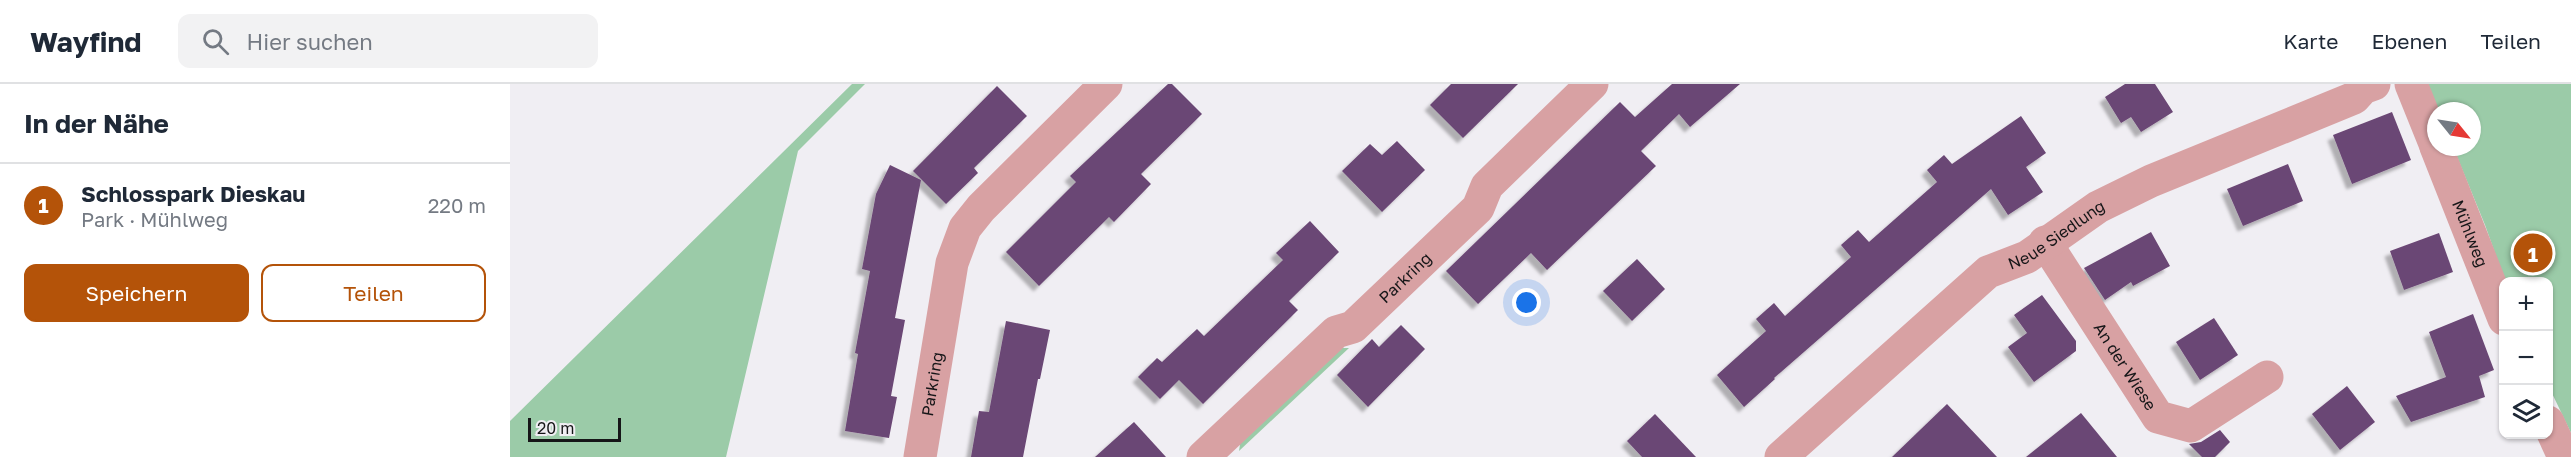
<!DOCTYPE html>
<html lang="de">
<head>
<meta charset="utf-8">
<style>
	:root { --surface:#fff; --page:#f2f2f3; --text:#1f2937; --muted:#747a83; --line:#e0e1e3; --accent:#b45309 }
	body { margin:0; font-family:"Golos Text",sans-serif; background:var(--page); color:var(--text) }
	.controls { position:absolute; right:18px; bottom:18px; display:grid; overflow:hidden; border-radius:12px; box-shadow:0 2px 4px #0004 }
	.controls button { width:54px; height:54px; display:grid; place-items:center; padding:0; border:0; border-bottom:2px solid var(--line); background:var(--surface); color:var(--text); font:30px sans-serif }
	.compass { position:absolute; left:1917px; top:18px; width:54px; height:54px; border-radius:50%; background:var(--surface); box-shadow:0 2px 4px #0004; rotate:120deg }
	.scale { position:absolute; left:18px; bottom:15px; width:93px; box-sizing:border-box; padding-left:6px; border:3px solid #161618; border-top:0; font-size:16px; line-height:21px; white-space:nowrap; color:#161618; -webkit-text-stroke:4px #f0eef3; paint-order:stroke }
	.you { position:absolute; left:1017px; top:219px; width:21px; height:21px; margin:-15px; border:4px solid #fff; border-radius:50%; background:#1a73e8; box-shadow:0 0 0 9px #1a73e833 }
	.badge { display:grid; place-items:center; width:39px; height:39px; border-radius:50%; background:var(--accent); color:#fff; font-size:20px; font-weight:700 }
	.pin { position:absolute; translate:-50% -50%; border:3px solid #fff; box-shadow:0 2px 6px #0006 }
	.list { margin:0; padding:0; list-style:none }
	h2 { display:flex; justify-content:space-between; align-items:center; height:78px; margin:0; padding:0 24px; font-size:26px }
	h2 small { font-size:20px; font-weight:400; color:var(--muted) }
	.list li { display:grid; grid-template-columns:39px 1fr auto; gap:18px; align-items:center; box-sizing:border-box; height:84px; padding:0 24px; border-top:2px solid var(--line) }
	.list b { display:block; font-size:22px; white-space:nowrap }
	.list p { margin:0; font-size:20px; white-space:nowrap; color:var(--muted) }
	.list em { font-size:20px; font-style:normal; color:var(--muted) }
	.actions { display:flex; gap:12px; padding:18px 24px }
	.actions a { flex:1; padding:14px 0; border:2px solid var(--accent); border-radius:12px; text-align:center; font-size:21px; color:var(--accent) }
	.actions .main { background:var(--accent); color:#fff }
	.icon { flex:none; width:33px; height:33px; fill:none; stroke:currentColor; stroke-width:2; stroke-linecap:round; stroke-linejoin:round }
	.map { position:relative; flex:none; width:2061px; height:373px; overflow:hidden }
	header { display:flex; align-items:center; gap:36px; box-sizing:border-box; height:84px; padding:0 30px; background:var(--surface); border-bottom:2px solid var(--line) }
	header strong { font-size:28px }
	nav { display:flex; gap:33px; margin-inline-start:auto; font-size:21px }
	.search { width:420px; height:54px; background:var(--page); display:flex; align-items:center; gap:15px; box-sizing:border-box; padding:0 21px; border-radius:12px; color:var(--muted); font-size:22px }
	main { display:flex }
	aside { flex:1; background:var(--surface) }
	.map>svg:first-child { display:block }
	.green { fill:#9bcba8 }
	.building { fill:#6b4674; filter:url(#shadow) }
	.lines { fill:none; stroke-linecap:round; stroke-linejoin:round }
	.minor { stroke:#d8a1a3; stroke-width:33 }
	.labels { text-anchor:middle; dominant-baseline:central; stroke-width:6; stroke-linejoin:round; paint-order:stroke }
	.street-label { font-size:16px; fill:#161618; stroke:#f0eef3 }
</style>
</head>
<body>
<header>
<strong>Wayfind</strong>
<div class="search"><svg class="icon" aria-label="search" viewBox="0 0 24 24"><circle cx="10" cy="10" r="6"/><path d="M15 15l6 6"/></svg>Hier suchen</div>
<nav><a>Karte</a><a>Ebenen</a><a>Teilen</a></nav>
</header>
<main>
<aside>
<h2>In der Nähe<small></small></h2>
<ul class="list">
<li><span class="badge">1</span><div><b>Schlosspark Dieskau</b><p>Park · Mühlweg</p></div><em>220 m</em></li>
</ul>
<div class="actions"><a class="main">Speichern</a><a>Teilen</a></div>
</aside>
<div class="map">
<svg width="2061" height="373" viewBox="0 0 2061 373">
	<defs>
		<filter id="shadow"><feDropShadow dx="-5.5" dy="5.5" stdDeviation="1.5" flood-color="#0004"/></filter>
	</defs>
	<rect width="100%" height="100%" fill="#f0eef3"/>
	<g class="green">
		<path d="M342,0H355L288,67L216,373H0V337Z"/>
		<path d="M1918,0H2061V349L2039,303L2038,198L1995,197L1975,141L1943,63H1962V27H1929Z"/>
		<path d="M826,264H839L729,367L731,354Z"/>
	</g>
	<g class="building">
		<path d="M658,0H662L692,30L631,90L641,100L604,138L599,133L529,202L496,168L566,98L560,92Z"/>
		<path d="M941,0H1008L953,54L920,21Z"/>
		<path d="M1162,0H1230L1180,43L1169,30L1131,67L1146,82L1037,186L1021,169L968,220L936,187L1110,18L1125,33Z"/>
		<path d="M1615,0H1645L1663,28L1631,48L1621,33L1611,39L1595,13Z"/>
		<path d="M487,2L517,32L464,84L468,89L436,120L403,87Z"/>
		<path d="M1882,28L1901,76L1842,100L1823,51Z"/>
		<path d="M1511,32L1536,69L1516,83L1533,108L1498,131L1481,105L1264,294L1265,295L1234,323L1207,291L1256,247L1246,235L1264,219L1275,232L1341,173L1331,161L1348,146L1359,158L1427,98L1417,86L1434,71L1442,80Z"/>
		<path d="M887,57L915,86L872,128L832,87L860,60L872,71Z"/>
		<path d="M1778,80L1793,117L1733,142L1717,105Z"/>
		<path d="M380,81L411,96L385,234L395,236L381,312L387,313L379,354L335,347L348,270L345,269L360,187L352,185L366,110Z"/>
		<path d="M800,137L829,168L779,217L788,226L693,320L669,296L650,315L628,293L647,274L652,278L687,245L694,252L773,176L766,169Z"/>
		<path d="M1641,148L1660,182L1623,202L1621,198L1595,216L1574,184Z"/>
		<path d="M1929,149L1943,188L1894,206L1880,167Z"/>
		<path d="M1127,175L1155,205L1122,237L1093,207Z"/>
		<path d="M1532,211L1566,257V267L1524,298L1498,263L1517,249L1504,231Z"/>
		<path d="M1963,230L1984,286L1969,292L1975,313L1901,338L1886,312L1936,293L1919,248Z"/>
		<path d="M1704,234L1728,271L1690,296L1666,258Z"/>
		<path d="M496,237L540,246L530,295H528L513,373H461L469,327L479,328Z"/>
		<path d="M891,241L915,265L858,323L827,291L862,255L869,263Z"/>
		<path d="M1837,302L1865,338L1830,366L1802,330Z"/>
		<path d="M1437,320L1487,373H1382Z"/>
		<path d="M1571,329L1607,373H1516Z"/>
		<path d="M1145,330L1186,373H1132L1117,357Z"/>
		<path d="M624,338L656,373H585Z"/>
		<path d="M1710,346L1720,358L1705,373H1692L1679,360L1691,358Z"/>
	</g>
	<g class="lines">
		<g class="minor">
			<path d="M1901,0L1926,62"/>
			<path id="s1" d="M1926,63L1994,235"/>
			<path id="s2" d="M1535,158L1648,333L1681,342L1757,293"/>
			<path d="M2038,338L2054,373"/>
			<path id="s3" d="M410,373L442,179L455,144L471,124L596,0"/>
			<path id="s4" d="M693,373L826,248L843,243L968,124L977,102L1082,0"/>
			<path id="s5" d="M1271,373L1478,188L1517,173L1588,123L1641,97L1844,14L1853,4L1864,0"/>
		</g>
	</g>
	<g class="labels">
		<g class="street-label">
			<text stroke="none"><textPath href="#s1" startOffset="93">Mühlweg</textPath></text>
			<text stroke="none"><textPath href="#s5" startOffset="356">Neue Siedlung</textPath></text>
			<text stroke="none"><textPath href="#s4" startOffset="272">Parkring</textPath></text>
			<text stroke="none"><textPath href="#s2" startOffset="148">An der Wiese</textPath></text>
			<text stroke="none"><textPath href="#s3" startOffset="74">Parkring</textPath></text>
		</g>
	</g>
</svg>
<div class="controls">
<button>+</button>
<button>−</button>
<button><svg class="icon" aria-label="layers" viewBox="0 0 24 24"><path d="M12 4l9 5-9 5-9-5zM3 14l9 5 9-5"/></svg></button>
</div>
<svg class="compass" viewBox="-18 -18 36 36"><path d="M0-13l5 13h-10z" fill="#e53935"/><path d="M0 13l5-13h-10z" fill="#747a83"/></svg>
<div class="scale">20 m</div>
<div class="you"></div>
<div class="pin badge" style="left:2023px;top:169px">1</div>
</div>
</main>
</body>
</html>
